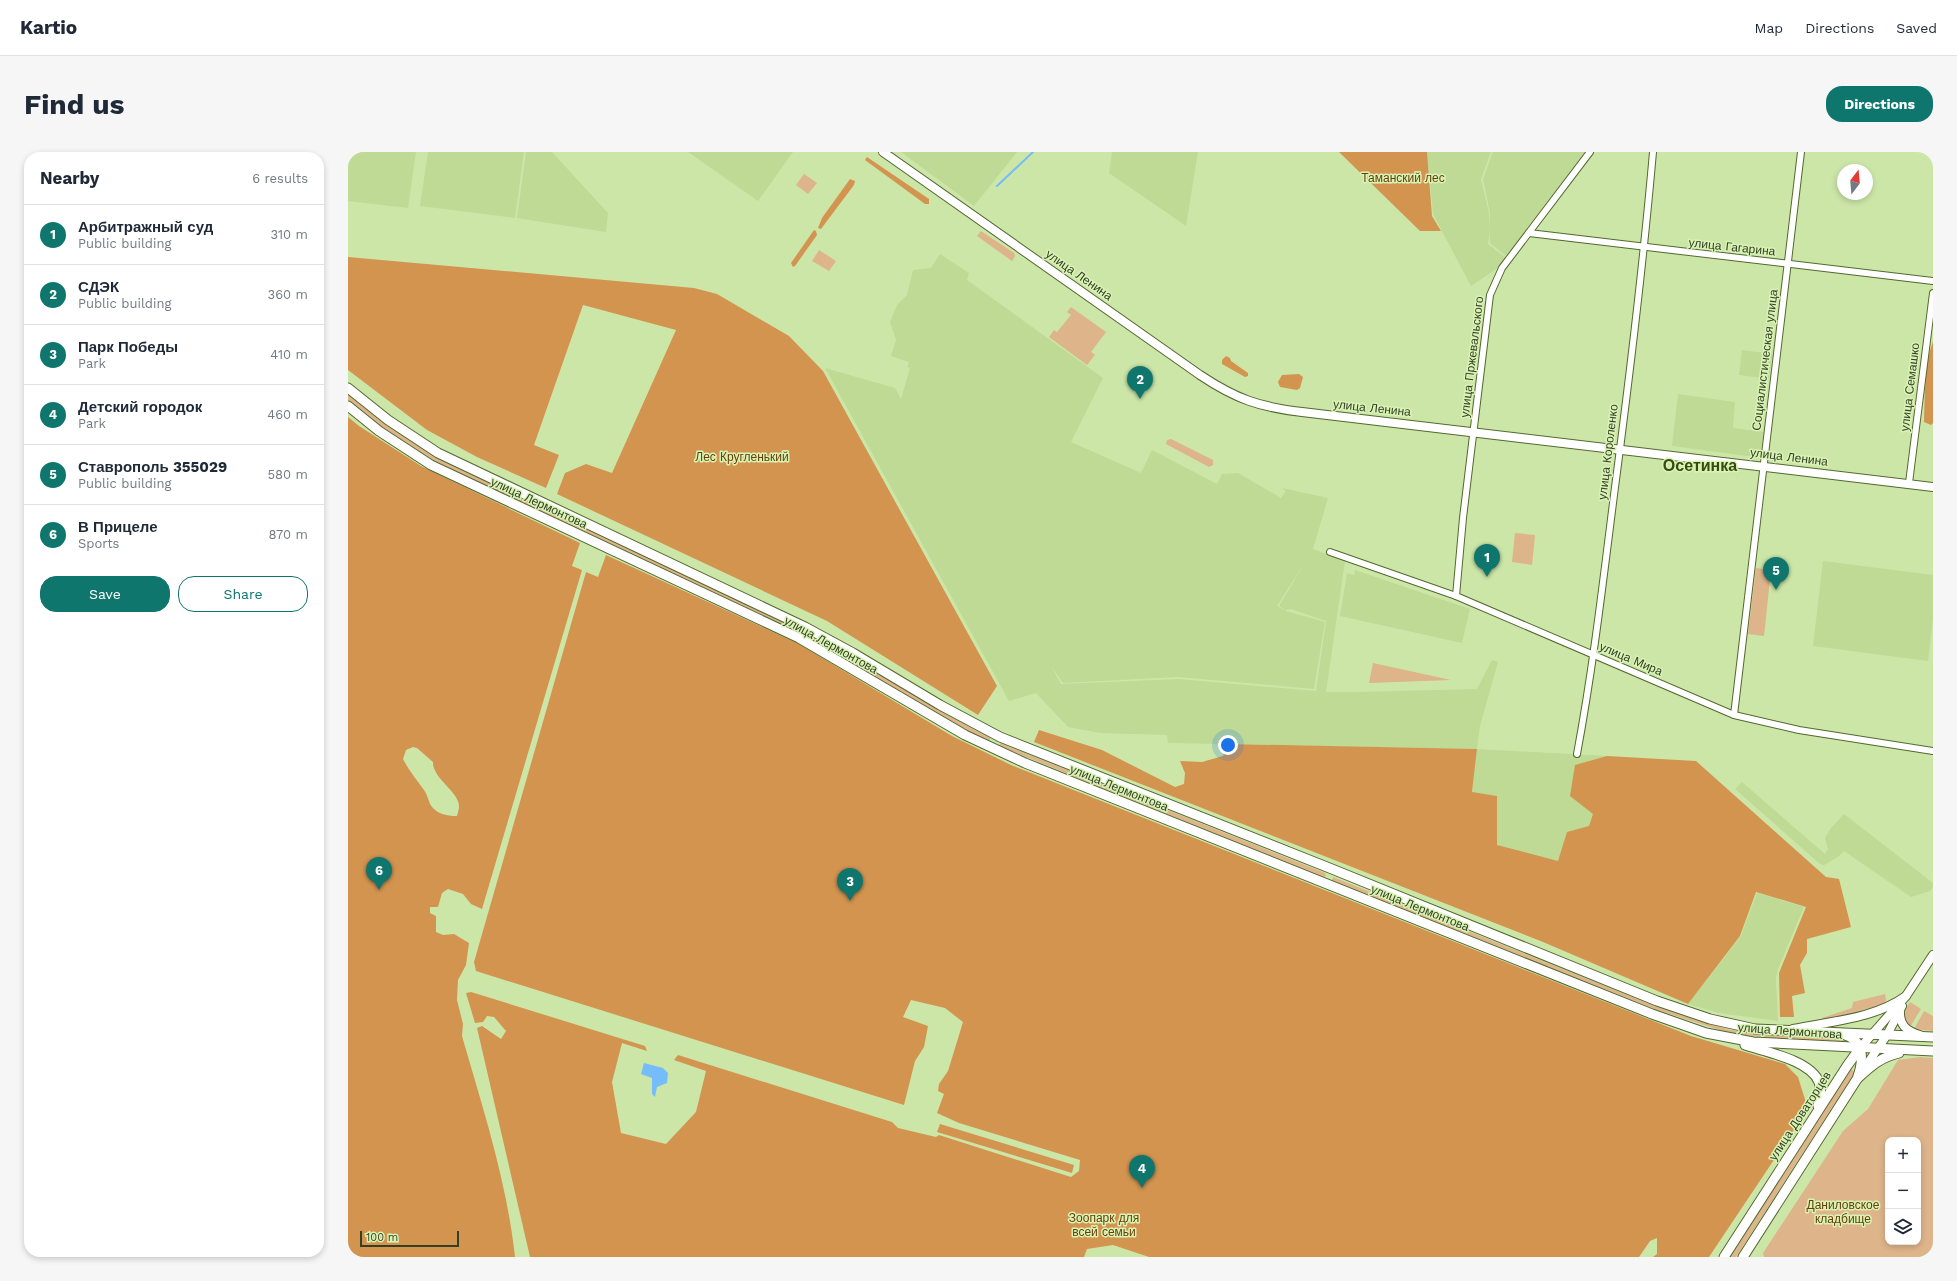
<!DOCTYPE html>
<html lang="en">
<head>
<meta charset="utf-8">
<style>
	:root { --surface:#fff; --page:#f6f6f7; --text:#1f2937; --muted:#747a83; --line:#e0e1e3; --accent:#0f766e }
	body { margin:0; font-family:"Work Sans",sans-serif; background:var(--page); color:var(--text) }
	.controls { position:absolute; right:12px; bottom:12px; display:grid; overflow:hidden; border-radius:8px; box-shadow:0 2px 6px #0003 }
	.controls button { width:36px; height:36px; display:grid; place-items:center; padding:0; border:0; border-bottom:1px solid var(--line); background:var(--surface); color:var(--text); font:20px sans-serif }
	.compass { position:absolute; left:1489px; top:12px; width:36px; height:36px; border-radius:50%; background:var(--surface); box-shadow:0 2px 6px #0003; rotate:16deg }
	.scale { position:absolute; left:12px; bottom:10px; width:99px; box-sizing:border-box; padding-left:4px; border:2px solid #353f26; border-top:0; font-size:11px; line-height:14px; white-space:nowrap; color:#353f26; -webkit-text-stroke:3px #d9f3b5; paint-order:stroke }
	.you { position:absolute; left:880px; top:593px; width:14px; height:14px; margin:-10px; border:3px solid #fff; border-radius:50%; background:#1a73e8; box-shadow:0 0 0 6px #1a73e833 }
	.badge { display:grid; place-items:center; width:26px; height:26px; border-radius:50%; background:var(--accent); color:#fff; font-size:13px; font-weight:700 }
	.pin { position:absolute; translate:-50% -33px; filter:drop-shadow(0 1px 2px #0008) }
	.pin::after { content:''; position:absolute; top:21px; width:14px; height:12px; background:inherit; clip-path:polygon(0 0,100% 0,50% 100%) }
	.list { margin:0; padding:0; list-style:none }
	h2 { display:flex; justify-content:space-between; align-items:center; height:52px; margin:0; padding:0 16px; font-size:17px }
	h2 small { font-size:13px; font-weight:400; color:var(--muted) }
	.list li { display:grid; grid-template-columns:26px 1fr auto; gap:12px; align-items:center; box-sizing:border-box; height:60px; padding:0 16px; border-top:1px solid var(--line) }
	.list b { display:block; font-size:15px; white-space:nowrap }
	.list p { margin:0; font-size:13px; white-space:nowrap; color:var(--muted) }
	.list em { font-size:13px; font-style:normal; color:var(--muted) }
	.actions { display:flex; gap:8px; padding:12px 16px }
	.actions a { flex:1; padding:9px 0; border:1px solid var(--accent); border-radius:16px; text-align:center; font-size:14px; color:var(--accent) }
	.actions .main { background:var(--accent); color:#fff }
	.icon { flex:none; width:22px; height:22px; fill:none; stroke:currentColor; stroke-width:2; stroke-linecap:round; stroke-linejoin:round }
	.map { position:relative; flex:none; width:1585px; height:1105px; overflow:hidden; border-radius:16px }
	header { display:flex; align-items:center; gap:24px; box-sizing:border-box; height:56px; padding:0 20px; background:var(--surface); border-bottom:1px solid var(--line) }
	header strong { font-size:19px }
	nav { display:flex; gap:22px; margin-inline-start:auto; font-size:14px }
	.intro { display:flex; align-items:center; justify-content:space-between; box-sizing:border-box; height:96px; padding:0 24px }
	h1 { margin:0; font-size:28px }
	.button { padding:10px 18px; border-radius:16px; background:var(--accent); color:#fff; font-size:14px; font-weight:700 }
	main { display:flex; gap:24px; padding:0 24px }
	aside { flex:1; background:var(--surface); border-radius:16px; box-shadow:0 2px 6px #0003 }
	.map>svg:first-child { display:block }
	.built { fill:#beda95; fill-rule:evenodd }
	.green { fill:#deb48a; fill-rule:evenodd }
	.forest { fill:#d39450; fill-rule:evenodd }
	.water { fill:#75bcfa }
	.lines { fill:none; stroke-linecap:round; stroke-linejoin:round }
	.stream { stroke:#75bcfa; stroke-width:2 }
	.minor-casing { stroke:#53682f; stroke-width:8 }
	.secondary-casing { stroke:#53682f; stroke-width:10 }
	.primary-casing { stroke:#53682f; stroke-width:11 }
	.minor { stroke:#fff; stroke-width:6 }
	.secondary { stroke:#fff; stroke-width:8 }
	.primary { stroke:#fff; stroke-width:9 }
	.labels { text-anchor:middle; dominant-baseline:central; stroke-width:3; stroke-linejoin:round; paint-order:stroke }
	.park-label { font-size:12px; fill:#683e06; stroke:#d9f3b5 }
	.street-label { font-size:12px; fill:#353f26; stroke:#d9f3b5 }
	.district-label { font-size:16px; font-weight:bold; fill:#364a0f; stroke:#d9f3b5 }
</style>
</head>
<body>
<header>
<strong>Kartio</strong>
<nav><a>Map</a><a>Directions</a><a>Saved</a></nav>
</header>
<div class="intro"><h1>Find us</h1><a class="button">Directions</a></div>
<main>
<aside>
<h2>Nearby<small>6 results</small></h2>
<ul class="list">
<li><span class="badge">1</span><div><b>Арбитражный суд</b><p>Public building</p></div><em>310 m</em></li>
<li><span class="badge">2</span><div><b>СДЭК</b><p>Public building</p></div><em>360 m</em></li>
<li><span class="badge">3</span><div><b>Парк Победы</b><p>Park</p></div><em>410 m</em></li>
<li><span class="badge">4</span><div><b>Детский городок</b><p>Park</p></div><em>460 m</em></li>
<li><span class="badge">5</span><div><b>Ставрополь 355029</b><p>Public building</p></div><em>580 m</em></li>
<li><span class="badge">6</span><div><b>В Прицеле</b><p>Sports</p></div><em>870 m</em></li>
</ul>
<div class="actions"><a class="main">Save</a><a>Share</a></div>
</aside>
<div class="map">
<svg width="1585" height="1105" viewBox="0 0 1585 1105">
	<rect width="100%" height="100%" fill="#cce6a8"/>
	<g class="built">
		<path d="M0,0H68L60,56L0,49Z"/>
		<path d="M80,0H176L167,66L72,54Z"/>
		<path d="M178,0H204L260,61L258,80L169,66Z"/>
		<path d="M340,0H445L410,49Z"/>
		<path d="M553,0H669L626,54Z"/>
		<path d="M764,0H850L838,74L761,21Z"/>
		<path d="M1079,0H1143L1133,27L1141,61L1142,79L1140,92L1158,106L1151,115L1123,134L1085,62Z"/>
		<path d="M1145,0H1237L1159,105L1142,91V61L1135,27Z"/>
		<path d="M592,102L621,121L619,128L755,226L723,290L793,321L804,298L869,332L874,322L890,321L933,346L938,339L934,336L980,346L965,397L997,409L978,540H1008L1129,537L1144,508L1150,510L1132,574L1129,597L1259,604L1265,655L1241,723L1149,693V644L1124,641L1129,597L820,591L819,583L752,581L720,575L688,541L661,549L477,216L547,236L553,247L562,216L559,215L561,210L543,204L548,188L542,170L549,153L559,143L565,118L583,116ZM959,407L931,454L937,458L943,457L978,469L968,539L831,527L713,532L703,514L715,531L830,525L966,537L977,470L938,459L929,454Z"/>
		<path d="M1394,198L1424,202L1421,227L1391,223Z"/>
		<path d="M1330,242L1387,250L1385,276L1416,280L1413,298L1411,303L1407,305L1324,294Z"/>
		<path d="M1475,409L1585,423V467L1580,509L1465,494Z"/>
		<path d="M1007,418L1122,457L1114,491L992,464L999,421L1006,423Z"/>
		<path d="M1394,630L1477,702L1480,697L1477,686L1483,676L1496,662L1585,731V735L1582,739L1563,745L1496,699L1490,705L1476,713L1472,712L1387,637Z"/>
		<path d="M1409,741L1456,755L1430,817L1428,826L1430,869L1371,861L1340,852L1393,784Z"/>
	</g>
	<g class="green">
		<path d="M456,22L469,31L460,42L448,33Z"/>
		<path d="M633,79L666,101L667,104L664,109L629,84Z"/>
		<path d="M471,98L488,109L481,119L464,109Z"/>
		<path d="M723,155L758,180L743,200L747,203L739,213L701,185L706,178L709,180L723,163L719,160Z"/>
		<path d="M0,242L37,271L87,304L449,476V479L447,480L85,308L34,275L0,248Z"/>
		<path d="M823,287L865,308V313L861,315L818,292L819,288Z"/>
		<path d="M1167,381L1187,383L1184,413L1164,410Z"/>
		<path d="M1408,416L1423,418L1416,484L1400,482Z"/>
		<path d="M458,481C521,513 579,554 642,586V589L619,579L457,485Z"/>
		<path d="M1025,511L1103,528L1021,531Z"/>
		<path d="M652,591L977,721L978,724L975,725L651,594Z"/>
		<path d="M985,725L1307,854L1382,878L1435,883L1496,886V889L1435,888L1381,881L1306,857L985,729L984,728Z"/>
		<path d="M1537,842L1538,848L1537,852L1476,868L1474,866L1504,856L1505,850Z"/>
		<path d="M1562,850L1573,857L1562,875L1558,873L1554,862Z"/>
		<path d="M1576,859L1585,864V879L1566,877Z"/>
		<path d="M1572,905L1585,906V1105H1416L1415,1101L1495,979L1520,957L1550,908ZM1540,988H1570V1090H1540Z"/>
		<path d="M1503,917L1507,920L1388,1105H1382Z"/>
	</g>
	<g class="forest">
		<path d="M991,0H1079L1084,64L1093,79H1072Z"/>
		<path d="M519,5L581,47V52H577L517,8Z"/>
		<path d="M502,27L507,29L506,33L473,77L470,76L474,66Z"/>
		<path d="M466,78L468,79L469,83L447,114L445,115L443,111Z"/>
		<path d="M0,105L346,136L369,142L441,184L475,219L649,534L630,563L479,469L209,342L217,321L238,312L264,321L328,178L235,153L186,293L211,303L198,336L129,305L79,278L0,218Z"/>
		<path d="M1585,189V271L1583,273L1576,270C1577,243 1576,214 1585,189Z"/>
		<path d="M878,204L882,206L883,209L900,221V224L897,225L874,212V208Z"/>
		<path d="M951,222L955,225L952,236L949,238L932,235L930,230L934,223Z"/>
		<path d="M0,265L11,274L73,314L232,391L224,414L234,418L134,757L123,752L115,742L100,737L94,741L90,755H82V761L88,764V780L95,783L106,782L121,791L118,813L110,828L109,848L115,872L114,884C135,957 159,1030 167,1105H0ZM65,595L69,596L85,610C84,626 111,640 111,654C111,657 110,661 109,664C98,664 88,662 82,652C80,647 79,642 76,638C68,627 61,619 55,607L58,598Z"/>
		<path d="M258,403L451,492L604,584L663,613L1343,884L1437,912L1450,925L1460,957L1361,1105H1305L1309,1102V1086L1302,1089L1291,1105H801L765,1093L739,1097L736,1105H182L129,876L134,874L153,887L158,879L146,865L139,864L135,870L127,871L118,841L123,840L297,894L299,899L274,891L264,930L273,981L318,992L348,960L358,919L326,908L330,903L544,970L550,976L588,985L591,983L723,1025L731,1019L732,1008L611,971L589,961L596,942L590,939L591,932L600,919L615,870L597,856L563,848L555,865L580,874L576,895L567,909L556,953L128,819L126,810L238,420L250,425Z"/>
		<path d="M691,578L754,598L827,635L836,632L837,621L832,609L854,610L875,604L879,592L1129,597L1124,640L1149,644V693L1210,709L1219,680L1241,674L1245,662L1222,644L1227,613L1259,604L1348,609L1478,725L1491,727L1503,775L1459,787V801L1452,813L1457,841L1444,844L1446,865H1432L1431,821L1458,755L1408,740L1392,784L1340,852L1195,790L686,590Z"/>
		<path d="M592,972L726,1013L724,1021L589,980Z"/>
	</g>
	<path class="water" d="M296,911L315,916L320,921L319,931L309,935L307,945L304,942V926L293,922Z"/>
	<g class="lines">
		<path class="stream" d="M649,34L685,0"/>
		<defs>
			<g id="minor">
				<path d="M1181,81L1585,129"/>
				<path d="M1561,331L1585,141"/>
				<path d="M982,400L1108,444L1386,563L1451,578L1585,599"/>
				<path d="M1108,444L1115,366L1142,143L1154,116L1242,0"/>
				<path d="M1386,563L1453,0"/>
				<path d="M1229,602C1245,516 1255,430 1266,343C1281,229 1295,115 1305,0"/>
			</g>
			<g id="secondary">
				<path d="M535,0L852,223C888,247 911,255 954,260L1585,335"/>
				<path d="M1552,858C1551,873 1558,879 1572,883"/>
				<path d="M1445,877C1483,869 1526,867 1558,844"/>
				<path d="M1512,896L1558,844L1585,803"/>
				<path d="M1513,921L1539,883L1554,854"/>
			</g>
			<g id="primary">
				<path d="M0,236L40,268L90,301L457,475L505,501L592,553L652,585L984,717L1309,849L1362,867L1407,877L1585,885"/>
				<path d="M0,254L31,279L83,313L451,486L617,583L677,611L1304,862L1358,881L1405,890L1585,899"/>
				<path d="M1397,893C1418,900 1462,908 1471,930C1474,938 1472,946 1470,954"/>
				<path d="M1510,926C1523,914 1533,905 1551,901"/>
				<path d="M1376,1105L1499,914L1512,896"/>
				<path d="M1395,1105L1509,927C1515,911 1518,889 1497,883"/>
			</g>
		</defs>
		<use href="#minor" class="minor-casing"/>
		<use href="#secondary" class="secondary-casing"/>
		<use href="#primary" class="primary-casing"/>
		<use href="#minor" class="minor"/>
		<use href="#secondary" class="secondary"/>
		<use href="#primary" class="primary"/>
	</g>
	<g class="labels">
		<g class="park-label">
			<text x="1055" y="26">Таманский лес</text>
			<text x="394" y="305">Лес Кругленький</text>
			<text x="1495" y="1053">Даниловское<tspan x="1495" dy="14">кладбище</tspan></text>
			<text x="756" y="1066">Зоопарк для<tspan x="756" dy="14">всей семьи</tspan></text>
		</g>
		<g class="street-label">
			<text transform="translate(1384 95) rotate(6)">улица Гагарина</text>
			<text transform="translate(731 123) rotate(35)">улица Ленина</text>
			<text transform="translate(1124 205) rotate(-83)">улица Пржевальского</text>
			<text transform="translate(1417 208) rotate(-83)">Социалистическая улица</text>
			<text transform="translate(1562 235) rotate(-83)">улица Семашко</text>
			<text transform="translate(1024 256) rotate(6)">улица Ленина</text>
			<text transform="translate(1260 300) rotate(-83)">улица Короленко</text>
			<text transform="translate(1441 305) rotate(7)">улица Ленина</text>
			<text transform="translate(191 351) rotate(25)">улица Лермонтова</text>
			<text transform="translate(483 493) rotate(29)">улица Лермонтова</text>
			<text transform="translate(1283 507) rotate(23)">улица Мира</text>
			<text transform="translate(771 636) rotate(22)">улица Лермонтова</text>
			<text transform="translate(1072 756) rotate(22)">улица Лермонтова</text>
			<text transform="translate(1442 879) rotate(4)">улица Лермонтова</text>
			<text transform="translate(1452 964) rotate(-57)">улица Доваторцев</text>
		</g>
		<g class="district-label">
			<text x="1352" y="313">Осетинка</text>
		</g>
	</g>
</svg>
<div class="controls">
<button>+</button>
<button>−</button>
<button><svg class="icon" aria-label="layers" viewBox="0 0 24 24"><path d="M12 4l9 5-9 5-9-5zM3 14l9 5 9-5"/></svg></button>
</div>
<svg class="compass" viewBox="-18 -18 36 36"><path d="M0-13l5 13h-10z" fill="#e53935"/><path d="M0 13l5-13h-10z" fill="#747a83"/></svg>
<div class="scale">100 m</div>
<div class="you"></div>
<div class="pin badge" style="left:1139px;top:425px">1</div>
<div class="pin badge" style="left:792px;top:247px">2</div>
<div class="pin badge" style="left:502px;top:749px">3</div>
<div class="pin badge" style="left:794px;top:1036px">4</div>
<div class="pin badge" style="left:1428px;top:438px">5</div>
<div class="pin badge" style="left:31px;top:738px">6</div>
</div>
</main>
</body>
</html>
